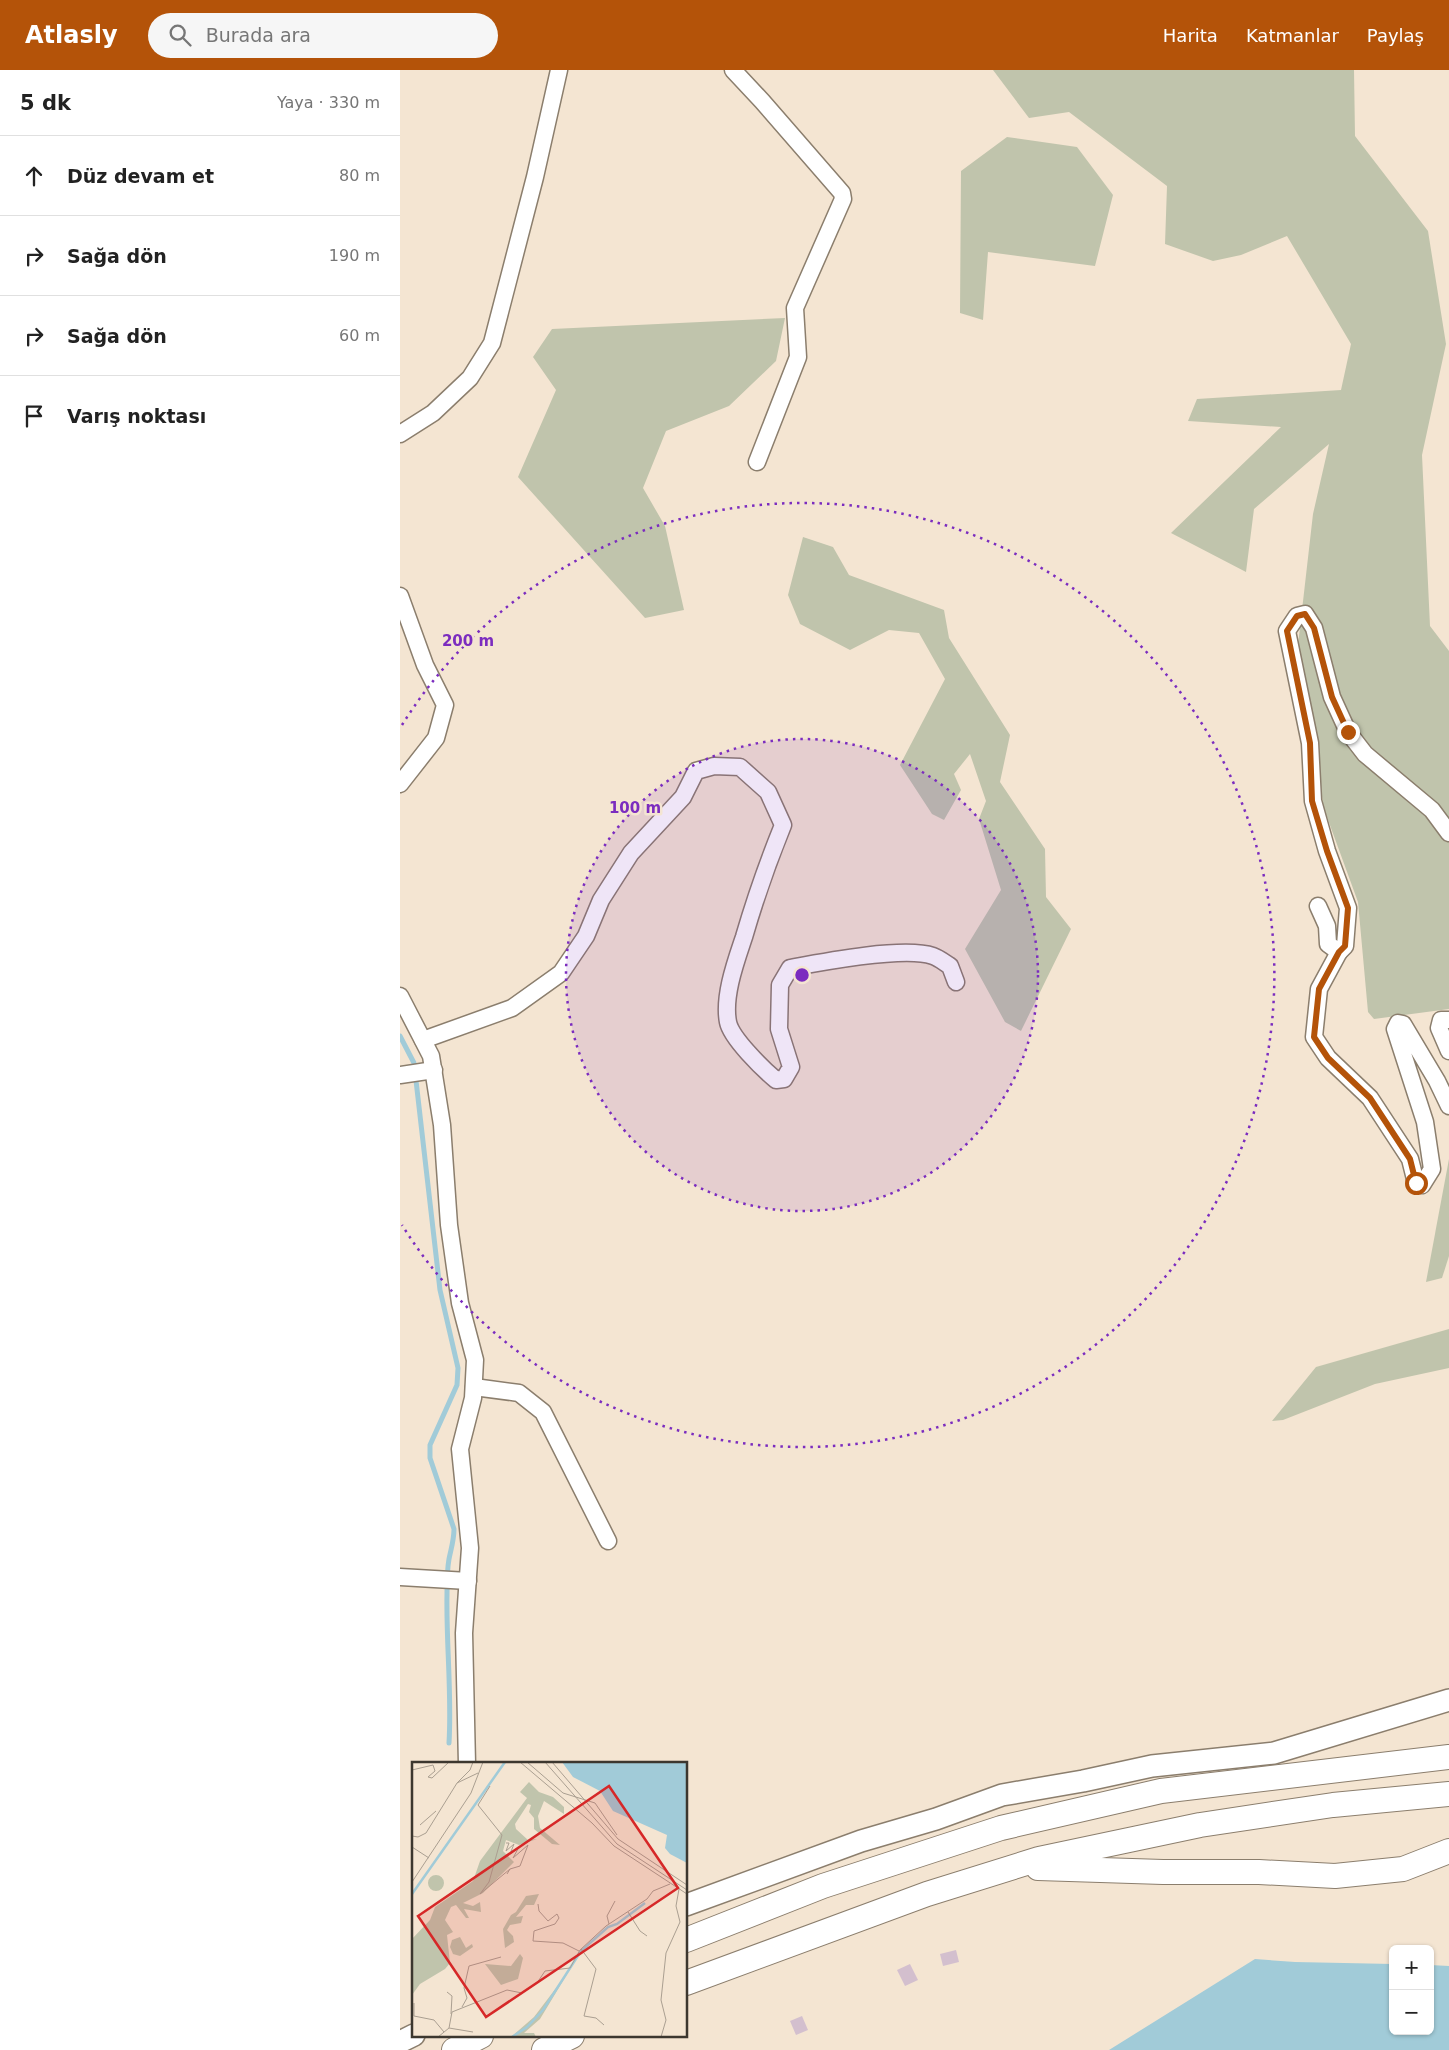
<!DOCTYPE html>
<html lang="tr">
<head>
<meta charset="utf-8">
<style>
	:root { --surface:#fff; --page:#f6f6f6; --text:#222; --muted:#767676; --line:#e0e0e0; --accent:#b45309 }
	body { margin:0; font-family:"DejaVu Sans",sans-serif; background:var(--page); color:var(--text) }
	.controls { position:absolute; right:15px; bottom:15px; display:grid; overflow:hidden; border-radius:8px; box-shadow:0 1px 4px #0004 }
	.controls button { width:45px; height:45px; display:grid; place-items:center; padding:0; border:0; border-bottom:1px solid var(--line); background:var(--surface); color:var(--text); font:25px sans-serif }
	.stop { position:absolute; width:15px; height:15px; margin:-11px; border:4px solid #b45309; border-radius:50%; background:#fff }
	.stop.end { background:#b45309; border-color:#fff; box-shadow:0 1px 5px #0008 }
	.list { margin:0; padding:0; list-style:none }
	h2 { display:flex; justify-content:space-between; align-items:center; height:65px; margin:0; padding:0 20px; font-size:21px }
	h2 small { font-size:16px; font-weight:400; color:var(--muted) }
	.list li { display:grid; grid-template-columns:32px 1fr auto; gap:15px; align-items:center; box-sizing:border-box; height:80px; padding:0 20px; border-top:1px solid var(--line) }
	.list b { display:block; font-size:19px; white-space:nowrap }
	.list em { font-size:16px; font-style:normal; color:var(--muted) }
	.icon { flex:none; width:28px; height:28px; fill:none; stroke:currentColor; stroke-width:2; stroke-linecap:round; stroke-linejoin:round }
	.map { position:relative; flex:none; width:1049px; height:1980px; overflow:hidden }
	header { display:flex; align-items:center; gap:30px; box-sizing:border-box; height:70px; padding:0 25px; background:var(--accent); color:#fff }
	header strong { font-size:24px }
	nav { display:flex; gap:28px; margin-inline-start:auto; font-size:18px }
	.search { width:350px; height:45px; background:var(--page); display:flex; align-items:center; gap:12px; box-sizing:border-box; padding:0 18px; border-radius:28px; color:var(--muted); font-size:19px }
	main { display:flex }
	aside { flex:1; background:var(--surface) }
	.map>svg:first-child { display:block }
	.green { fill:#c0c4ac }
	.water { fill:#a1cbd8 }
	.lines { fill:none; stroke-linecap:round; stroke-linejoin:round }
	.stream { stroke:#a1cbd8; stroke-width:5 }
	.building { fill:#d3bfce }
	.minor-casing { stroke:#8b7e6d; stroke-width:19 }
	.major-casing { stroke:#8b7e6d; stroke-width:24 }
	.highway-casing { stroke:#8b7e6d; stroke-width:26 }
	.minor { stroke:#fff; stroke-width:16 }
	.major { stroke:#fff; stroke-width:21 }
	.highway { stroke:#fff; stroke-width:24 }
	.route { stroke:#b45309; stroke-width:6 }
	.ring { fill:none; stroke:#7b2cbf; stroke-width:2.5; stroke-dasharray:2.5 5 }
	.inset-river { fill:none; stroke:#a1cbd8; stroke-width:2.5 }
	.inset-road { fill:none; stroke:#aa9f91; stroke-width:1 }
	.view { fill:#d62828; fill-opacity:0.15; stroke:#d62828; stroke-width:2.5 }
	.inset-edge { fill:none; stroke:#3c372f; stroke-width:2.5 }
	.centre { fill:#7b2cbf; stroke:#f4e5d2; stroke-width:2.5 }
	.ring-label { font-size:15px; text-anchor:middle; font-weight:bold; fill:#7b2cbf; stroke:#f4e5d2; stroke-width:5; stroke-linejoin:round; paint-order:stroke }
</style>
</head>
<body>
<header>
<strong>Atlasly</strong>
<div class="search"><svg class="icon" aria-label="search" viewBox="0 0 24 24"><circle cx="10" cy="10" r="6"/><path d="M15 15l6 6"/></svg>Burada ara</div>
<nav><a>Harita</a><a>Katmanlar</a><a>Paylaş</a></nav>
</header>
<main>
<aside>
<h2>5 dk<small>Yaya · 330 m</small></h2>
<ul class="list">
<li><svg class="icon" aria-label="ahead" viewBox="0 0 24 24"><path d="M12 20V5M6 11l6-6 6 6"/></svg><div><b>Düz devam et</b></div><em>80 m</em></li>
<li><svg class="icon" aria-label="right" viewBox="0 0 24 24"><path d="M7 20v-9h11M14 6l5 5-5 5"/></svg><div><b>Sağa dön</b></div><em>190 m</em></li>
<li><svg class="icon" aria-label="right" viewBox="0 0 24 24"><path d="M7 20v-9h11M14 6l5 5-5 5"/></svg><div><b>Sağa dön</b></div><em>60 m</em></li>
<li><svg class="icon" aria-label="arrive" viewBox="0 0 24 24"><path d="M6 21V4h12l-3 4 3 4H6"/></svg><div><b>Varış noktası</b></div></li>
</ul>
</aside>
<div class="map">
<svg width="1049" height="1980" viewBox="0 0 1049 1980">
	<rect width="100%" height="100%" fill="#f4e5d2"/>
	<g class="green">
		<path d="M593,0H954L955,66L1028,161L1046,274L1022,385L1030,556L1049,581V939L974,949L968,942L958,832L923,736L918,687L898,575L913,444L929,374L854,439L846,502L771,463L881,357L788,351L797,329L941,320L951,274L887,166L841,185L813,191L765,174L767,116L669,42L629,48Z"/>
		<path d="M607,67L677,77L713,125L695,196L588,182L583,250L560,243L561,101Z"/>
		<path d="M385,248L376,291L329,336L266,361L243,418L265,456L284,540L245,548L118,407L156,320L133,287L152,259Z"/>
		<path d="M403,467L433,477L449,505L544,540L549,568L610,665L600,712L645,779L646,827L671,859L621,961L605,952L565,879L601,820L579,749L586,731L570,684L554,704L561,720L544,750L532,744L500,695L545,609L519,563L489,560L450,580L400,554L388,525Z"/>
		<path d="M1049,1089V1186L1042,1208L1026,1212Z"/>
		<path d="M1049,1259V1298L975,1314L883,1350L872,1351L916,1297Z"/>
	</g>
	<path class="water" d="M855,1889L895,1892L993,1894V1961H1030V1895L1049,1896V1980H709Z"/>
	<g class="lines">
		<path class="stream" d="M0,966L14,993L40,1220L58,1298L57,1315L30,1375V1388L54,1459C54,1470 51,1479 49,1489C47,1500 47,1513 47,1524C46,1574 52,1623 49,1673"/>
	</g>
	<g class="building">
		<path d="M556,1880L559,1892L543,1896L540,1884Z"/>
		<path d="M510,1894L518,1910L505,1916L497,1900Z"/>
		<path d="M402,1946L408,1960L396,1965L390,1951Z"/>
	</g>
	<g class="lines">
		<defs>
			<g id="minor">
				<path d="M333,0L362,31L442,123L443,129L395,238L398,287L357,392"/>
				<path d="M0,364L33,343L70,308L92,273L135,107L159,0"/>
				<path d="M0,526L25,595L45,635L36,668L0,714"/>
				<path d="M918,836L927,856L928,874L939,882L945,876L948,838L927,781L913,731L910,673L887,561L897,546L905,544L914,558L932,627L948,662L965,684L1032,740L1049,763"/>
				<path d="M939,882L919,919L914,967L928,988L970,1028L1010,1089L1016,1113L1022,1115L1032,1099L1025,1052L995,959L998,953L1003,954L1037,1011L1049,1036"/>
				<path d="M0,926L31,986L42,1055L49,1155L60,1233L75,1290L73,1328L60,1379L70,1478L64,1563L67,1694"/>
				<path d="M1049,950H1041L1039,958L1049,981"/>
				<path d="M23,970L112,938L161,903L186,866L201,830L231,783L283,727L296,701L314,696L340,697L368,722L383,755C368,792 355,829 344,867C336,891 323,926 328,952C331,968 363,999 376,1010L384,1009L391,997L379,959L380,915L390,898C422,892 504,876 533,886C539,888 545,893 550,896L556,912"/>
				<path d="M0,1005L34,1000"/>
				<path d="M74,1317L119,1323L143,1342L208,1471"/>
				<path d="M0,1507L68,1511"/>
			</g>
			<g id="major">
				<path d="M286,1835L461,1771L536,1749L602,1725L683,1711L752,1696L874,1683L1049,1630"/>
				<path d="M0,1972L14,1965"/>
			</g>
			<g id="highway">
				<path d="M638,1798L763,1802H859L935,1806L1003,1799L1049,1781"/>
				<path d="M286,1870L423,1816L601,1758L761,1721L1049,1687"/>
				<path d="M286,1913L527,1824L639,1789L800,1755L933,1735L1049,1724"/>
				<path d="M54,1980L81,1966"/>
				<path d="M144,1980L172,1966"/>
			</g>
		</defs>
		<use href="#minor" class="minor-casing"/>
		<use href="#major" class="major-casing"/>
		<use href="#highway" class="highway-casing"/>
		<use href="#minor" class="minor"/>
		<use href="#major" class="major"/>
		<use href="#highway" class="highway"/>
	</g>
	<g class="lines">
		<path class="route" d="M948,662L932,627L914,558L905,544L897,546L887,561L910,673L912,731L927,781L948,838L945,876L939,882L919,919L914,967L928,988L970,1028L1010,1089L1016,1113"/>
	</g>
	<circle cx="402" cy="905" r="236" fill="#7b2cbf" fill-opacity=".12"/>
	<g class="ring">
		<circle cx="402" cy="905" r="236"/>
		<path d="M2 655A472 472 0 1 1 2 1155"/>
	</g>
	<g transform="translate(12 1692)">
		<rect width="275" height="275" fill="#f4e5d2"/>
		<path d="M117,20L127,30L141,35L152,45V52L132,39L126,54L128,66L148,83L140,82L122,67V56L117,50L119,43L116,42L103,62L104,67L116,78L125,77L107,83L94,78L91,89L102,100L71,131L51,141L61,144L68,140L69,150L52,147L57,156H54L44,143L39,145L33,158L41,170L35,173L38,201L33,207L8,222L0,233V177L18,158L23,145L61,119L68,99L115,36L108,30ZM16 121a8 8 0 1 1 16 0a8 8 0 1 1-16 0ZM127,132L122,143H114L104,155L111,154L109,161L98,163L95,168L101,174L102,180L93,186L91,167L99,153L104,150L114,134ZM48,175L54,186L60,182L61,185L48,194L41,192L38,185L40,178ZM108,192L111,196L106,217L89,223L73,202L99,204ZM157,209L128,257L112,271H122L124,275H99L122,255Z" fill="#c0c4ac"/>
		<path d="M150,0H275V101L258,92L253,86L255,73L201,49L188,29L161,15Z" fill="#a1cbd8"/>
		<path class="inset-river" d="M0,132L93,0M100,275L115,265L131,248L169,189L196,165L205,162L233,141"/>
		<path class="inset-road" d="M61,0L58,8L45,21L66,11M108,0L180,61L202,84L275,132M115,0L151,31L183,41L205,73M133,0L205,82L275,128M140,0L206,77L275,123M0,8L21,3L23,9L16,15L20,16L37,0M78,24L66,43L90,73L77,120L68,132L98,107L95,112M8,63L24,49M0,74L6,75L14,71L45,21M94,81H97L94,89L102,82L98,92L107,85L101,96L116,83L108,104L98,107M0,85L17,96M0,120L59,31L71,0M126,142L127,149L136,159L145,152L147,156L143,162L122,169L121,179L151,181L167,189M216,150L228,169L235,174M197,162L195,154L203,139M169,187L184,207L172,254L184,256L192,263M35,230L40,234L39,252M2,241V254L22,258L32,270M50,245L55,236L52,226L57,204L89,195M37,266L61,270M26,275L37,266L40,250L95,228L110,231L125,221L133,209L158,206L168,188L194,164L235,137L241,129L258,122M249,275L254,258L249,238L254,191L268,160L264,144L267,127"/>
		<path class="view" d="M197,24L266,126L74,255L6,154Z"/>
		<rect width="275" height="275" class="inset-edge"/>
	</g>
	<circle cx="402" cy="905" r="8" class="centre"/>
	<g class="ring-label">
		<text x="68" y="576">200 m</text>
		<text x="235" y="743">100 m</text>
	</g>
</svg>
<div class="controls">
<button>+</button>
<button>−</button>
</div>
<div class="stop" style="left:1016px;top:1113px"></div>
<div class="stop end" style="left:948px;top:662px"></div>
</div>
</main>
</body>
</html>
